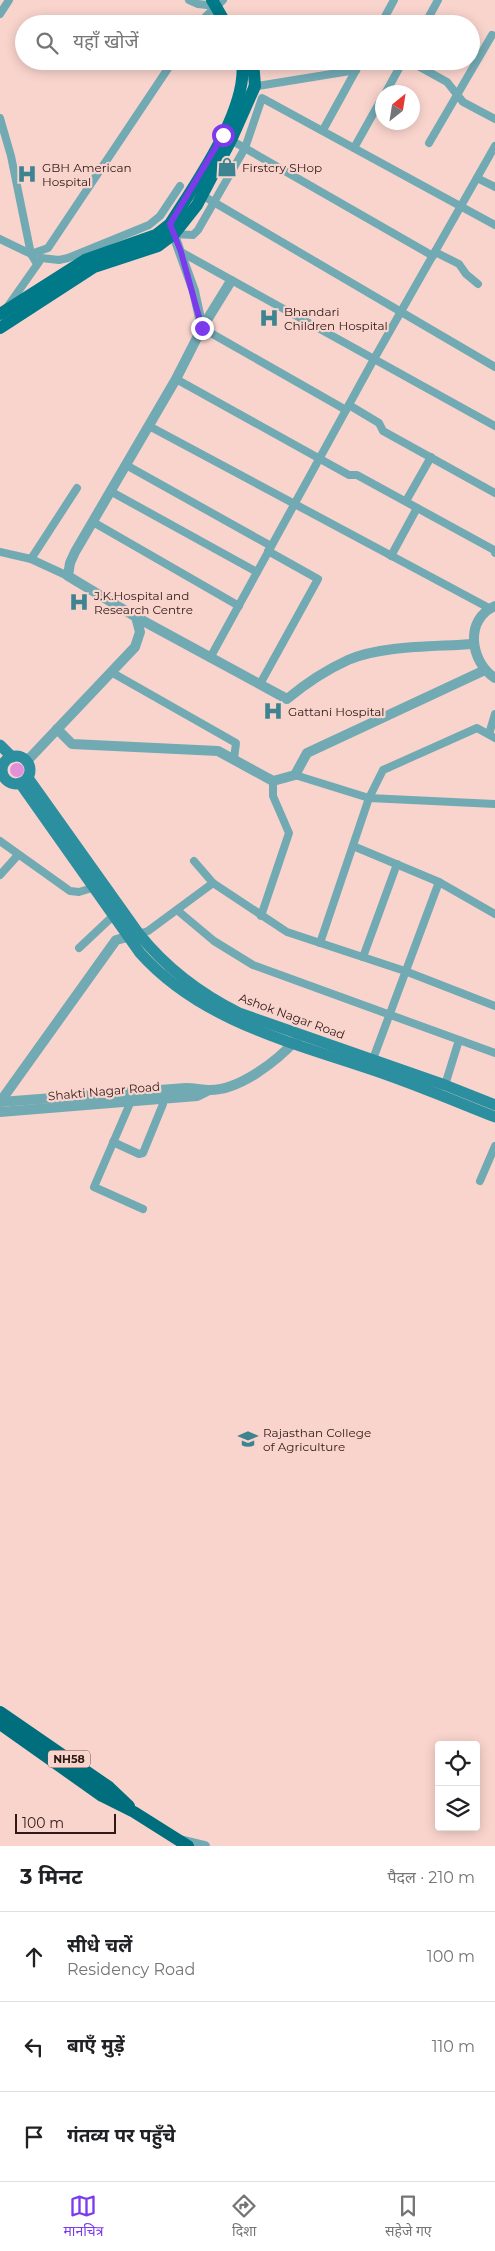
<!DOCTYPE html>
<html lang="hi">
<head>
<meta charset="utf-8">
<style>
	:root { --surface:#fff; --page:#f6f6f6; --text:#202124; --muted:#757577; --line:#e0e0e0; --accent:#7c3aed }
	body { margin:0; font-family:Montserrat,"Noto Sans Devanagari",sans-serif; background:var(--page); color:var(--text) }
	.controls { position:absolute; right:15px; bottom:15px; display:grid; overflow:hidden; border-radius:5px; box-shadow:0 2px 12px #0003 }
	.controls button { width:45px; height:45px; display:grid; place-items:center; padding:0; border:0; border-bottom:1px solid var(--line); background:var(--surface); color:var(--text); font:25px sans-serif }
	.compass { position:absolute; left:375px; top:85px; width:45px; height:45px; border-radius:50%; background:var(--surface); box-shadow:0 2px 12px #0003; rotate:30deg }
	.scale { position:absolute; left:15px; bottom:12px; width:101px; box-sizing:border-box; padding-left:5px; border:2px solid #2f1916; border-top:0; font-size:14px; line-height:18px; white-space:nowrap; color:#2f1916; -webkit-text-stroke:4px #f9d4cd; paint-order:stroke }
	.stop { position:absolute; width:15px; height:15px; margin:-11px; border:4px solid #7c3aed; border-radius:50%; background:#fff }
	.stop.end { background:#7c3aed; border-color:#fff; box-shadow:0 1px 5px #0008 }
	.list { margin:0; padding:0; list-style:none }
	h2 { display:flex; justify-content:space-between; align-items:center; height:65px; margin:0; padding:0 20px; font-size:21px }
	h2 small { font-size:16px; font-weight:400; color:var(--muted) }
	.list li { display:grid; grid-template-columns:32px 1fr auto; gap:15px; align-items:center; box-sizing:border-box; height:90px; padding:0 20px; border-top:1px solid var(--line) }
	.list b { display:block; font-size:19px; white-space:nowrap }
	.list p { margin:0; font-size:16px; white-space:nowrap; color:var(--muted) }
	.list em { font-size:16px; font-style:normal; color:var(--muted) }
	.icon { flex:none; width:28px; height:28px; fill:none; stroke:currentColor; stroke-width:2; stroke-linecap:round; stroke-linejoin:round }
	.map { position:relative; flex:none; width:495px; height:1846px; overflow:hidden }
	.search { position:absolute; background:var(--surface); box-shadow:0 2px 12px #0003; left:15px; right:15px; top:15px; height:55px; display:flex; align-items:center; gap:12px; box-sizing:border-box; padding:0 18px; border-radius:28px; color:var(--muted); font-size:19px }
	.sheet { height:335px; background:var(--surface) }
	nav { display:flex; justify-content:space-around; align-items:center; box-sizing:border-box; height:70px; border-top:1px solid var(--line); background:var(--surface); font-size:14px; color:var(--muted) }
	nav a { display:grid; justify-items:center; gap:2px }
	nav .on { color:var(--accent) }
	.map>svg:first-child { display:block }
	.water { fill:#e190d9 }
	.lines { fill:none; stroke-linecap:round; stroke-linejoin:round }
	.minor { stroke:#72aab4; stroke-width:8 }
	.tertiary { stroke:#72aab4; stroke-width:10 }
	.secondary { stroke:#2c8f9f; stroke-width:11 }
	.primary { stroke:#007988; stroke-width:12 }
	.trunk { stroke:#006e7d; stroke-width:12 }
	.route { stroke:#7c3aed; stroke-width:6 }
	.labels { text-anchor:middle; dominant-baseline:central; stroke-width:4.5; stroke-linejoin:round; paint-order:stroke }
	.shield { fill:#f9d4cd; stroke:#6c514d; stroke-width:1 }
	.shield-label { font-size:11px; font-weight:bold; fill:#2f1916 }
	.poi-label { font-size:12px; fill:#2f1916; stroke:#f9d4cd; text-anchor:start }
	.street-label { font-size:12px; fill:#2f1916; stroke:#f9d4cd }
</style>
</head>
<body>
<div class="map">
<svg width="495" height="1846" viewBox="0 0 495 1846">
	<rect width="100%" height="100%" fill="#f9d4cd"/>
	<circle class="water" cx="17" cy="770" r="7"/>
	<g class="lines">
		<g class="minor">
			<path d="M189,0L198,4L216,6"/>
			<path d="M0,14L9,0"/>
			<path d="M198,24L223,0"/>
			<path d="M381,24L394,0"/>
			<path d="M425,24L438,0"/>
			<path d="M409,61L447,82L463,102L495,119"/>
			<path d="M252,87L356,70"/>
			<path d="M386,92L403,61"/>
			<path d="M0,118L11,156L31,254L37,264"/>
			<path d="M323,130L361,61"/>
			<path d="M229,139L433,256"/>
			<path d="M429,143L492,35"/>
			<path d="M354,148L382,98"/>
			<path d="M477,178L495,187"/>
			<path d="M200,194L495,367"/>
			<path d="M174,234L193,235L198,230L245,148L262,98L495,225"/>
			<path d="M0,239L31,254L48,248L173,61"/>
			<path d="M181,252L495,426"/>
			<path d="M435,252L459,264L466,274L478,284"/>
			<path d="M41,258L59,260L68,258L149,225L160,216L180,186"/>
			<path d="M8,306L39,262"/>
			<path d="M202,328L346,410"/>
			<path d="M176,379L349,475H357L494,550L495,553"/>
			<path d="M349,405L379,423L383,431L495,493"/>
			<path d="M149,426L489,608"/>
			<path d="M126,465L271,546"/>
			<path d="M110,491L257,572"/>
			<path d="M406,501L431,457"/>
			<path d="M93,522L239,606"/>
			<path d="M0,552L31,559"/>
			<path d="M391,556L417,508"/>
			<path d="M68,576L31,559L77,488"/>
			<path d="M210,658L374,359L495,146"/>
			<path d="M111,672L236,743L234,759"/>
			<path d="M260,684L318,579L268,551"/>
			<path d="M489,734L495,714"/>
			<path d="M0,765L3,766"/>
			<path d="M295,775L369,798L495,804"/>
			<path d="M0,841L70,891L79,892L92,888"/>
			<path d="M353,846L439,882"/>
			<path d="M194,861L213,883"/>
			<path d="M0,875L18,855"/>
			<path d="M177,910L214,941L253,965L495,1053"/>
			<path d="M261,916L289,833L273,796V781"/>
			<path d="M139,934L148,931L213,883L287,932L405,971L495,1006"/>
			<path d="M320,943L369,798L383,770L477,728L495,738"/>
			<path d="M79,948L113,916"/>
			<path d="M363,957L397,864"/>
			<path d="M373,1059L439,882L495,914"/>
			<path d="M445,1085L459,1040"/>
			<path d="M131,1101L94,1187L143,1209"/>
			<path d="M113,1142L139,1154L143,1153L163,1104V1095"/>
			<path d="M480,1181L495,1146"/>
		</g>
		<g class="tertiary">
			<path d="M202,328L231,281"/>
			<path d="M495,606C464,619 470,662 495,678"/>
			<path d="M136,617L287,699C305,684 326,670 348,660C383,645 435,647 473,644"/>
			<path d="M57,729L72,744L218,751L273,781L295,775L307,753L485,670"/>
			<path d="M27,761L135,647L140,632L136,617L68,576L70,563L75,552L176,379L202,328L194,291L171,227"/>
			<path d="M0,1102L186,1088C194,1088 202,1090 210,1090C240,1090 277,1061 297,1039"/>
			<path d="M0,1102L116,940L135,935"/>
			<path d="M0,1112L197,1096L209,1090"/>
			<path d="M180,1840L205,1846"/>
		</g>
		<g class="secondary">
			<path d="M0,745L12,757"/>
			<circle cx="16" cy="770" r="14"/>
			<path d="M28,778L139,934C167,969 199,993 239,1013L445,1085L495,1105"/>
			<path d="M20,783L140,953C199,1019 286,1041 367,1068C410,1082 452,1100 495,1117"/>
		</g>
		<g class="primary">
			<path d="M212,0L226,24"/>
			<path d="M0,314L85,260L156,235L170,224C195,184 249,109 242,61"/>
			<path d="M0,328L94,267L158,246L174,234L197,205L231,140L255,86L253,61"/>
		</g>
		<g class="trunk">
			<path d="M0,1712L109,1787L129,1806"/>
			<path d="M0,1724L102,1796L134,1812L188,1846"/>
		</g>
	</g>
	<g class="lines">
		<path class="route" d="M202,328L181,252L170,224L223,135"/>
	</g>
	<defs>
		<symbol id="shop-bare" viewBox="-9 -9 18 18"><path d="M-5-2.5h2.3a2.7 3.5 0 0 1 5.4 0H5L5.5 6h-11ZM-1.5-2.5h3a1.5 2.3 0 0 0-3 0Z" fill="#3e8490" stroke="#f9d4cd" stroke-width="2.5" paint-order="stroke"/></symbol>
		<symbol id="hospital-bare" viewBox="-9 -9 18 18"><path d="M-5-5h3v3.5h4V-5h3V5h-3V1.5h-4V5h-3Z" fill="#3e8490" stroke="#f9d4cd" stroke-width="2.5" paint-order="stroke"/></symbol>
		<symbol id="university-bare" viewBox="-9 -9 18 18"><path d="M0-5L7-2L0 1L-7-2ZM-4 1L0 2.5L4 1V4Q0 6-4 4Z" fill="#3e8490" stroke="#f9d4cd" stroke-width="2.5" paint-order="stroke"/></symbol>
	</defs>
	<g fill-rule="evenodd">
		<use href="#shop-bare" x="213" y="153" width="28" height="28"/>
		<use href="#hospital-bare" x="13" y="160" width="28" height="28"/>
		<use href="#hospital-bare" x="255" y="304" width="28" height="28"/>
		<use href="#hospital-bare" x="65" y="588" width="28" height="28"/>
		<use href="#hospital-bare" x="259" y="697" width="28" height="28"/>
		<use href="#university-bare" x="234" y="1425" width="28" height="28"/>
	</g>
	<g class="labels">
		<rect class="shield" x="48" y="1750.5" width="42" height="17" rx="4"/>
		<g class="shield-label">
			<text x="69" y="1759">NH58</text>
		</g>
		<g class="poi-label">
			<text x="42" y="167">GBH American<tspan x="42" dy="14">Hospital</tspan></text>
			<text x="242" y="167">Firstcry SHop</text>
			<text x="284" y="311">Bhandari<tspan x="284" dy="14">Children Hospital</tspan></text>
			<text x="94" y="595">J.K.Hospital and<tspan x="94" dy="14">Research Centre</tspan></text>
			<text x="288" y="711">Gattani Hospital</text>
			<text x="263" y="1432">Rajasthan College<tspan x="263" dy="14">of Agriculture</tspan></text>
		</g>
		<g class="street-label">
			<text transform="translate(292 1016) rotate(20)">Ashok Nagar Road</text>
			<text transform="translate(104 1091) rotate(-5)">Shakti Nagar Road</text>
		</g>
	</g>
</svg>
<div class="controls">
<button><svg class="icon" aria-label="locate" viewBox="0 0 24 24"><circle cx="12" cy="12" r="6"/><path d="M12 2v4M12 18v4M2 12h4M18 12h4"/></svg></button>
<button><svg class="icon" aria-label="layers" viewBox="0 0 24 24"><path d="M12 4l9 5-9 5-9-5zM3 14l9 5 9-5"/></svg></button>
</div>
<svg class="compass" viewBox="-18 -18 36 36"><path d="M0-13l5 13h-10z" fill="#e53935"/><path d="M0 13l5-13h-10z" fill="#757577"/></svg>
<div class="scale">100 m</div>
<div class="stop" style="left:223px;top:135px"></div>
<div class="stop end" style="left:202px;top:328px"></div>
<div class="search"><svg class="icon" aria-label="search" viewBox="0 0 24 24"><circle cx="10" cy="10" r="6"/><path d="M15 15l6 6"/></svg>यहाँ खोजें</div>
</div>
<section class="sheet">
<h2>3 मिनट<small>पैदल · 210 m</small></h2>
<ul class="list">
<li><svg class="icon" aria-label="ahead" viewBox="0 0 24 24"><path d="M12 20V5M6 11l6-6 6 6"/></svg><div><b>सीधे चलें</b><p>Residency Road</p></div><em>100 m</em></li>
<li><svg class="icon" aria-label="left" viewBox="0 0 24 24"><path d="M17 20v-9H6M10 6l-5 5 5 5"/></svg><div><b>बाएँ मुड़ें</b></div><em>110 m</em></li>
<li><svg class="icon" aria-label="arrive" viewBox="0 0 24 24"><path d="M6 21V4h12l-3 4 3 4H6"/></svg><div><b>गंतव्य पर पहुँचे</b></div></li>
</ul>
</section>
<nav>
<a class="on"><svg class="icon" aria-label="map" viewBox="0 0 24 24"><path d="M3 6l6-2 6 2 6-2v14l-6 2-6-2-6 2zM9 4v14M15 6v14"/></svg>मानचित्र</a>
<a><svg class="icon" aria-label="directions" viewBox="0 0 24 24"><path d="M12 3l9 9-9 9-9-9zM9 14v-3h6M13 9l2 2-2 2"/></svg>दिशा</a>
<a><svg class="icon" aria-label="saved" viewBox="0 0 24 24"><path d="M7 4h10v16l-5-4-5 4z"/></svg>सहेजे गए</a>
</nav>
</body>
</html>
